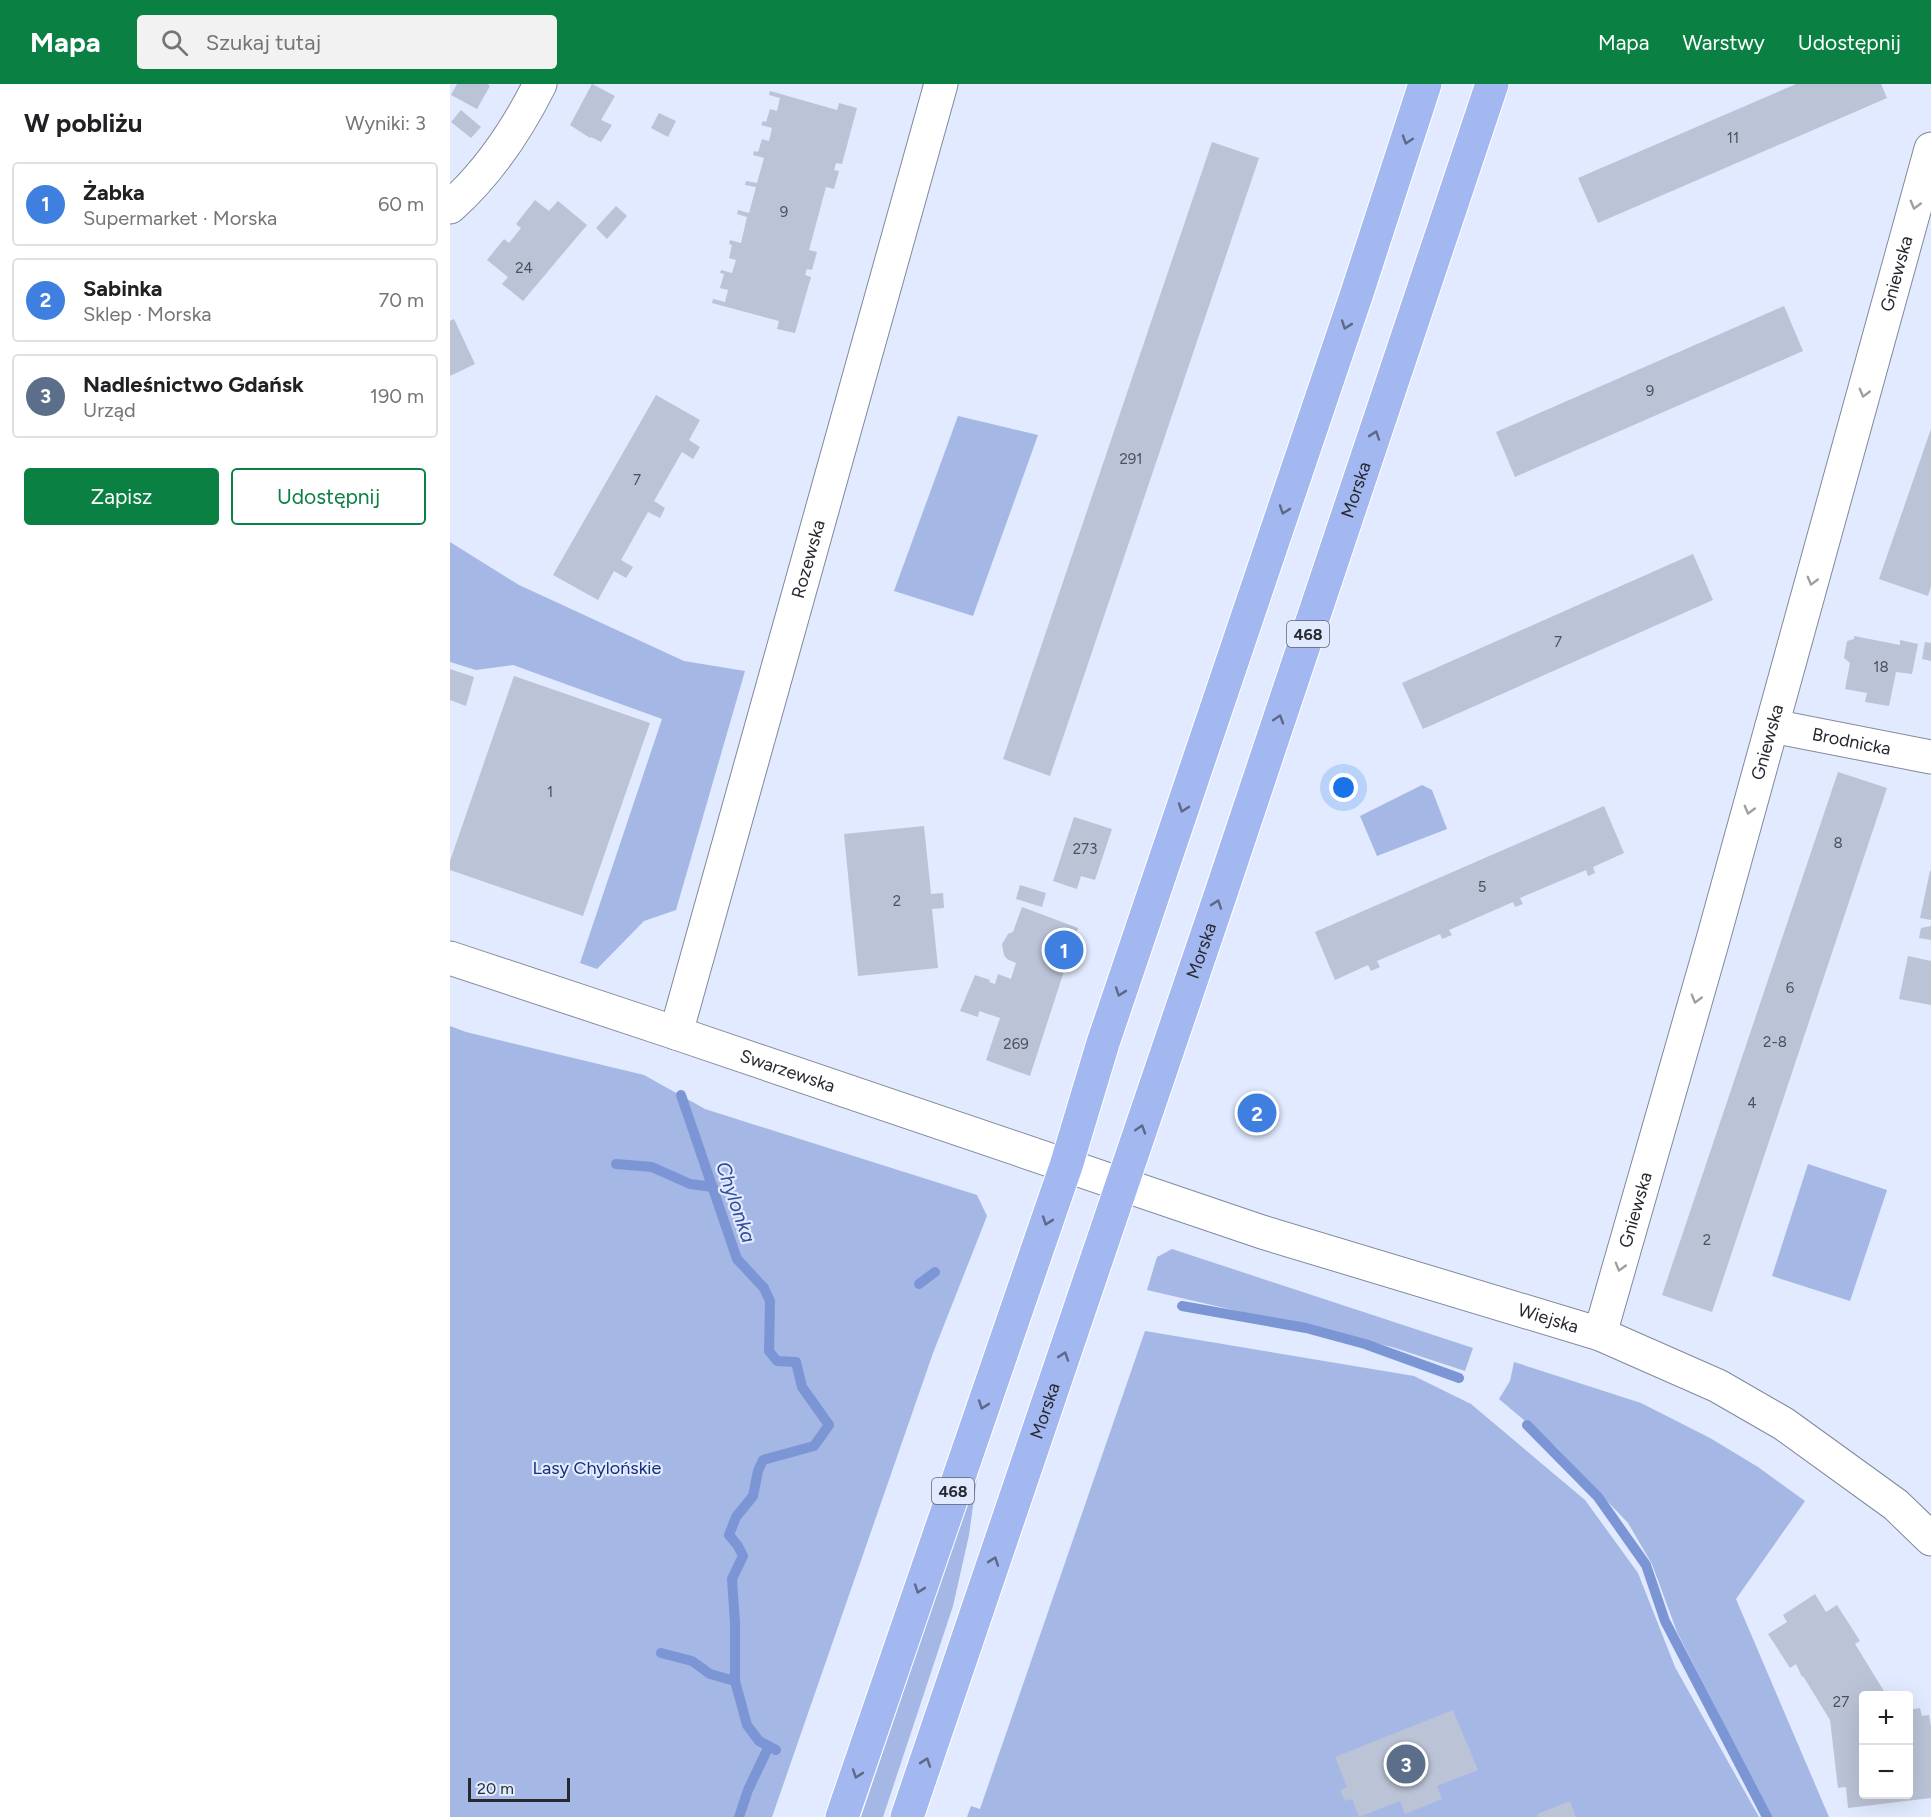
<!DOCTYPE html>
<html lang="pl">
<head>
<meta charset="utf-8">
<style>
	:root { --surface:#fff; --page:#f2f2f2; --text:#202124; --muted:#757577; --line:#e0e0e0; --accent:#0b8043 }
	body { margin:0; font-family:Figtree,sans-serif; background:var(--page); color:var(--text) }
	.controls { position:absolute; right:18px; bottom:18px; display:grid; overflow:hidden; border-radius:6px; box-shadow:0 6px 24px #0002 }
	.controls button { width:54px; height:54px; display:grid; place-items:center; padding:0; border:0; border-bottom:2px solid var(--line); background:var(--surface); color:var(--text); font:30px sans-serif }
	.scale { position:absolute; left:18px; bottom:15px; width:102px; box-sizing:border-box; padding-left:6px; border:3px solid #262930; border-top:0; font-size:16px; line-height:21px; white-space:nowrap; color:#262930; -webkit-text-stroke:4px #e1eafe; paint-order:stroke }
	.you { position:absolute; left:894px; top:704px; width:21px; height:21px; margin:-15px; border:4px solid #fff; border-radius:50%; background:#1a73e8; box-shadow:0 0 0 9px #1a73e833 }
	.badge { display:grid; place-items:center; width:39px; height:39px; border-radius:50%; background:var(--accent); color:#fff; font-size:20px; font-weight:700 }
	.pin { position:absolute; translate:-50% -50%; border:3px solid #fff; box-shadow:0 2px 6px #0006 }
	.list { margin:0; padding:0; list-style:none }
	h2 { display:flex; justify-content:space-between; align-items:center; height:78px; margin:0; padding:0 24px; font-size:26px }
	h2 small { font-size:20px; font-weight:400; color:var(--muted) }
	.list li { display:grid; grid-template-columns:39px 1fr auto; gap:18px; align-items:center; box-sizing:border-box; height:84px; margin:0 12px 12px; padding:0 12px; border:2px solid var(--line); border-radius:6px }
	.list b { display:block; font-size:22px; white-space:nowrap }
	.list p { margin:0; font-size:20px; white-space:nowrap; color:var(--muted) }
	.list em { font-size:20px; font-style:normal; color:var(--muted) }
	.actions { display:flex; gap:12px; padding:18px 24px }
	.actions a { flex:1; padding:14px 0; border:2px solid var(--accent); border-radius:6px; text-align:center; font-size:21px; color:var(--accent) }
	.actions .main { background:var(--accent); color:#fff }
	.icon { flex:none; width:33px; height:33px; fill:none; stroke:currentColor; stroke-width:2; stroke-linecap:round; stroke-linejoin:round }
	.map { position:relative; flex:none; width:1481px; height:1733px; overflow:hidden }
	header { display:flex; align-items:center; gap:36px; box-sizing:border-box; height:84px; padding:0 30px; background:var(--accent); color:#fff }
	header strong { font-size:28px }
	nav { display:flex; gap:33px; margin-inline-start:auto; font-size:21px }
	.search { width:420px; height:54px; background:var(--page); display:flex; align-items:center; gap:15px; box-sizing:border-box; padding:0 21px; border-radius:6px; color:var(--muted); font-size:22px }
	main { display:flex }
	aside { flex:1; background:var(--surface) }
	.map>svg:first-child { display:block }
	.green { fill:#a4b7e5 }
	.lines { fill:none; stroke-linecap:round; stroke-linejoin:round }
	.stream { stroke:#7c96d5; stroke-width:10 }
	.building { fill:#bbc3d7 }
	.minor-casing { stroke:#81899b; stroke-width:35 }
	.major-casing { stroke:#fff; stroke-width:35 }
	.minor { stroke:#fff; stroke-width:33 }
	.major { stroke:#a3b8f1; stroke-width:33 }
	.oneway { stroke:#5e6987 }
	.oneway2 { stroke:#9d9fa2 }
	.labels { text-anchor:middle; dominant-baseline:central; stroke-width:4.5; stroke-linejoin:round; paint-order:stroke }
	.number-label { font-size:15px; fill:#4b505a }
	.shield { fill:#e1eafe; stroke:#5e636e; stroke-width:1.5 }
	.shield-label { font-size:16px; font-weight:bold; fill:#262930 }
	.street-label { font-size:18px; fill:#262930; stroke:#e1eafe }
	.park-label { font-size:18px; fill:#182d77; stroke:#e1eafe }
	.water-label { font-size:20px; font-style:italic; fill:#314c98; stroke:#e1eafe }
</style>
</head>
<body>
<header>
<strong>Mapa</strong>
<div class="search"><svg class="icon" aria-label="search" viewBox="0 0 24 24"><circle cx="10" cy="10" r="6"/><path d="M15 15l6 6"/></svg>Szukaj tutaj</div>
<nav><a>Mapa</a><a>Warstwy</a><a>Udostępnij</a></nav>
</header>
<main>
<aside>
<h2>W pobliżu<small>Wyniki: 3</small></h2>
<ul class="list">
<li><span class="badge" style="background:#3f7fe0">1</span><div><b>Żabka</b><p>Supermarket · Morska</p></div><em>60 m</em></li>
<li><span class="badge" style="background:#3f7fe0">2</span><div><b>Sabinka</b><p>Sklep · Morska</p></div><em>70 m</em></li>
<li><span class="badge" style="background:#5c6f8a">3</span><div><b>Nadleśnictwo Gdańsk</b><p>Urząd</p></div><em>190 m</em></li>
</ul>
<div class="actions"><a class="main">Zapisz</a><a>Udostępnij</a></div>
</aside>
<div class="map">
<svg width="1481" height="1733" viewBox="0 0 1481 1733">
	<rect width="100%" height="100%" fill="#e1eafe"/>
	<g class="green">
		<path d="M508,332L588,351L523,532L444,507Z"/>
		<path d="M0,458L69,501L234,577L295,587L226,826L194,837L147,885L130,879L212,635L63,581L26,586L0,578Z"/>
		<path d="M972,701L982,706L997,745L927,772L910,732Z"/>
		<path d="M0,942L16,948L194,991L255,1025L527,1111L537,1132L483,1269L322,1733H0Z"/>
		<path d="M1358,1080L1437,1106L1400,1217L1322,1192Z"/>
		<path d="M722,1165L1023,1264L1015,1287L942,1263L697,1206L707,1173Z"/>
		<path d="M695,1247L964,1292L1021,1320L1135,1416L1188,1489L1225,1583L1309,1733H517L521,1722L530,1725Z"/>
		<path d="M1064,1278L1191,1319L1260,1354L1308,1383L1355,1417L1286,1515L1379,1733H1321L1227,1548L1202,1480L1178,1439L1106,1363L1049,1315L1060,1297Z"/>
		<path d="M528,1386L519,1451L503,1522L433,1733H411Z"/>
	</g>
	<g class="lines">
		<g class="stream">
			<path d="M231,1011L287,1175L314,1204L320,1217L319,1267L327,1277L346,1278L352,1303L379,1341L364,1362L313,1376L308,1387L303,1412L286,1433L279,1451L288,1462L293,1472L282,1495L285,1539V1597L297,1641L309,1657L326,1666"/>
			<path d="M166,1080L202,1083L240,1100L263,1103"/>
			<path d="M469,1200L485,1188"/>
			<path d="M732,1222L856,1244L915,1260L1009,1294"/>
			<path d="M1077,1341L1148,1413L1196,1481L1215,1537L1317,1733"/>
			<path d="M211,1569L242,1577L260,1590L285,1597"/>
			<path d="M289,1733L298,1706L319,1662"/>
		</g>
	</g>
	<g class="building">
		<path d="M7,0H37L40,2L27,25L1,11Z"/>
		<path d="M142,0L165,12L151,36L162,41L151,58L141,53L140,54L120,41Z"/>
		<path d="M1346,0H1431L1437,14L1148,139L1128,94Z"/>
		<path d="M320,7L387,26L389,19L407,24L392,80L386,79L384,86L389,87L384,105L376,103L359,166L367,168L362,186L357,185L355,191L361,193L345,249L327,245L329,237L262,219L263,215L275,218L278,206L270,204L274,190L270,189L271,186L282,189L286,176L279,174L282,161L279,160L280,156L291,159L297,133L287,130L288,126L299,129L306,103L295,101L296,97L307,99L314,74L303,71L304,67L308,68L312,55L319,57L322,44L311,41L313,37L316,38L320,25L327,27L330,14L319,11Z"/>
		<path d="M11,26L31,43L21,54L1,38Z"/>
		<path d="M209,29L226,37L218,53L201,44Z"/>
		<path d="M762,58L809,74L600,692L553,675Z"/>
		<path d="M85,116L99,127L108,117L137,141L73,217L52,200L58,193L37,176L54,155L59,159L71,144L66,140Z"/>
		<path d="M166,122L177,132L157,155L146,144Z"/>
		<path d="M1334,222L1353,267L1065,393L1046,348Z"/>
		<path d="M4,235L25,280L0,292V237Z"/>
		<path d="M206,311L250,336L239,356L250,363L243,375L232,368L204,417L215,424L210,434L198,428L171,476L183,483L176,494L164,487L148,516L103,491Z"/>
		<path d="M1481,345V502L1478,512L1429,495Z"/>
		<path d="M1243,470L1263,516L973,645L952,599Z"/>
		<path d="M1404,552L1450,561V556L1468,560L1462,590L1446,588L1439,622L1415,618L1417,609L1395,605L1400,579L1394,574L1397,557L1404,555Z"/>
		<path d="M1475,558L1481,559V577L1472,575Z"/>
		<path d="M0,585L24,593L16,622L0,616Z"/>
		<path d="M64,592L200,639L133,832L0,786V777Z"/>
		<path d="M1388,688L1437,704L1262,1228L1212,1211Z"/>
		<path d="M1154,722L1174,769L1143,783L1145,789L1138,792L1136,786L1070,814L1073,820L1065,823L1063,818L999,846L1002,851L992,855L990,850L927,877L930,883L921,887L918,881L885,896L865,848Z"/>
		<path d="M624,733L662,745L645,796L631,792L627,805L603,797Z"/>
		<path d="M474,742L481,810L493,809L494,824L482,825L488,884L408,892L394,750Z"/>
		<path d="M1480,787H1481V836L1470,834Z"/>
		<path d="M570,801L596,809L592,823L566,815Z"/>
		<path d="M572,823L628,844L580,992L536,976L550,934L529,927L528,933L510,927L525,891L540,896L539,898L545,900L548,890L561,895L566,879L557,875L554,871L552,860L558,850L563,848Z"/>
		<path d="M1481,842V856L1469,854L1471,844Z"/>
		<path d="M1458,872L1481,877V921L1449,915Z"/>
		<circle cx="808" cy="1029" r="13"/>
		<path d="M1365,1510L1376,1528L1387,1521L1410,1557L1405,1560L1437,1612H1414V1710H1458V1626L1470,1624L1472,1632L1479,1631L1481,1642V1714L1398,1724L1396,1703L1388,1704L1380,1636L1353,1592L1352,1593L1346,1580L1340,1584L1318,1550L1337,1538L1333,1531Z"/>
		<path d="M1003,1626L1028,1686L987,1702L992,1715L955,1730L950,1717L909,1733L902,1715L895,1717L890,1706L897,1703L885,1673Z"/>
		<path d="M1120,1717L1126,1733H1088L1087,1730Z"/>
	</g>
	<g class="lines">
		<defs>
			<g id="minor">
				<path d="M0,123C37,90 68,44 90,0"/>
				<path id="s1" d="M1322,642L1481,673"/>
				<path id="s2" d="M0,874L226,949L812,1148L1150,1250L1268,1302L1334,1340L1446,1421L1481,1455"/>
				<path id="s3" d="M226,949L491,0"/>
				<path id="s4" d="M1150,1250L1262,859L1481,65"/>
			</g>
			<g id="major">
				<path d="M392,1733L616,1082L653,959L907,209L975,0"/>
				<path id="s5" d="M457,1733L770,812L1042,0"/>
			</g>
		</defs>
		<use href="#minor" class="minor-casing"/>
		<use href="#major" class="major-casing"/>
		<use href="#minor" class="minor"/>
		<use href="#major" class="major"/>
	</g>
	<defs><path id="oneway-chevron" d="M-2-3.5L2.5 0L-2 3.5" fill="none" stroke-width="1.6" stroke-linecap="round" stroke-linejoin="round" transform="scale(1.5)"/></defs>
	<g class="oneway">
		<use href="#oneway-chevron" transform="translate(957 56) rotate(108)"/>
		<use href="#oneway-chevron" transform="translate(896 241) rotate(109)"/>
		<use href="#oneway-chevron" transform="translate(925 351) rotate(-71)"/>
		<use href="#oneway-chevron" transform="translate(834 426) rotate(109)"/>
		<use href="#oneway-chevron" transform="translate(829 635) rotate(-72)"/>
		<use href="#oneway-chevron" transform="translate(733 724) rotate(109)"/>
		<use href="#oneway-chevron" transform="translate(767 820) rotate(-71)"/>
		<use href="#oneway-chevron" transform="translate(670 908) rotate(109)"/>
		<use href="#oneway-chevron" transform="translate(691 1045) rotate(-72)"/>
		<use href="#oneway-chevron" transform="translate(597 1137) rotate(109)"/>
		<use href="#oneway-chevron" transform="translate(614 1272) rotate(-71)"/>
		<use href="#oneway-chevron" transform="translate(533 1321) rotate(109)"/>
		<use href="#oneway-chevron" transform="translate(544 1477) rotate(-71)"/>
		<use href="#oneway-chevron" transform="translate(469 1505) rotate(109)"/>
		<use href="#oneway-chevron" transform="translate(476 1678) rotate(-71)"/>
		<use href="#oneway-chevron" transform="translate(407 1690) rotate(109)"/>
	</g>
	<g class="oneway2">
		<use href="#oneway-chevron" transform="translate(1465 121) rotate(105)"/>
		<use href="#oneway-chevron" transform="translate(1414 309) rotate(105)"/>
		<use href="#oneway-chevron" transform="translate(1362 497) rotate(105)"/>
		<use href="#oneway-chevron" transform="translate(1299 726) rotate(105)"/>
		<use href="#oneway-chevron" transform="translate(1246 915) rotate(106)"/>
		<use href="#oneway-chevron" transform="translate(1170 1183) rotate(106)"/>
	</g>
	<g class="labels">
		<g class="number-label">
			<text x="1283" y="54">11</text>
			<text x="334" y="128">9</text>
			<text x="74" y="184">24</text>
			<text x="1200" y="307">9</text>
			<text x="681" y="375">291</text>
			<text x="187" y="396">7</text>
			<text x="1108" y="558">7</text>
			<text x="1431" y="583">18</text>
			<text x="100" y="708">1</text>
			<text x="1388" y="759">8</text>
			<text x="635" y="765">273</text>
			<text x="1032" y="803">5</text>
			<text x="447" y="817">2</text>
			<text x="1340" y="904">6</text>
			<text x="1325" y="958">2-8</text>
			<text x="566" y="960">269</text>
			<text x="1302" y="1019">4</text>
			<text x="1257" y="1156">2</text>
			<text x="1391" y="1618">27</text>
		</g>
		<g class="shield">
			<rect x="837" y="537" width="42" height="26" rx="4.5"/>
			<rect x="482" y="1394" width="42" height="26" rx="4.5"/>
		</g>
		<g class="shield-label">
			<text x="858" y="550">468</text>
			<text x="503" y="1407">468</text>
		</g>
		<g class="street-label">
			<text stroke="none"><textPath href="#s4" startOffset="1101">Gniewska</textPath></text>
			<text stroke="none"><textPath href="#s5" startOffset="1401">Morska</textPath></text>
			<text stroke="none"><textPath href="#s3" startOffset="492">Rozewska</textPath></text>
			<text stroke="none"><textPath href="#s1" startOffset="81">Brodnicka</textPath></text>
			<text stroke="none"><textPath href="#s4" startOffset="615">Gniewska</textPath></text>
			<text stroke="none"><textPath href="#s5" startOffset="915">Morska</textPath></text>
			<text stroke="none"><textPath href="#s2" startOffset="356">Swarzewska</textPath></text>
			<text stroke="none"><textPath href="#s4" startOffset="129">Gniewska</textPath></text>
			<text stroke="none"><textPath href="#s2" startOffset="1156">Wiejska</textPath></text>
			<text stroke="none"><textPath href="#s5" startOffset="429">Morska</textPath></text>
		</g>
		<g class="park-label">
			<text x="147" y="1384">Lasy Chylońskie</text>
		</g>
		<g class="water-label">
			<text transform="translate(286 1118) rotate(71)">Chylonka</text>
		</g>
	</g>
</svg>
<div class="controls">
<button>+</button>
<button>−</button>
</div>
<div class="scale">20 m</div>
<div class="you"></div>
<div class="pin badge" style="left:614px;top:866px;background:#3f7fe0">1</div>
<div class="pin badge" style="left:807px;top:1029px;background:#3f7fe0">2</div>
<div class="pin badge" style="left:956px;top:1680px;background:#5c6f8a">3</div>
</div>
</main>
</body>
</html>
